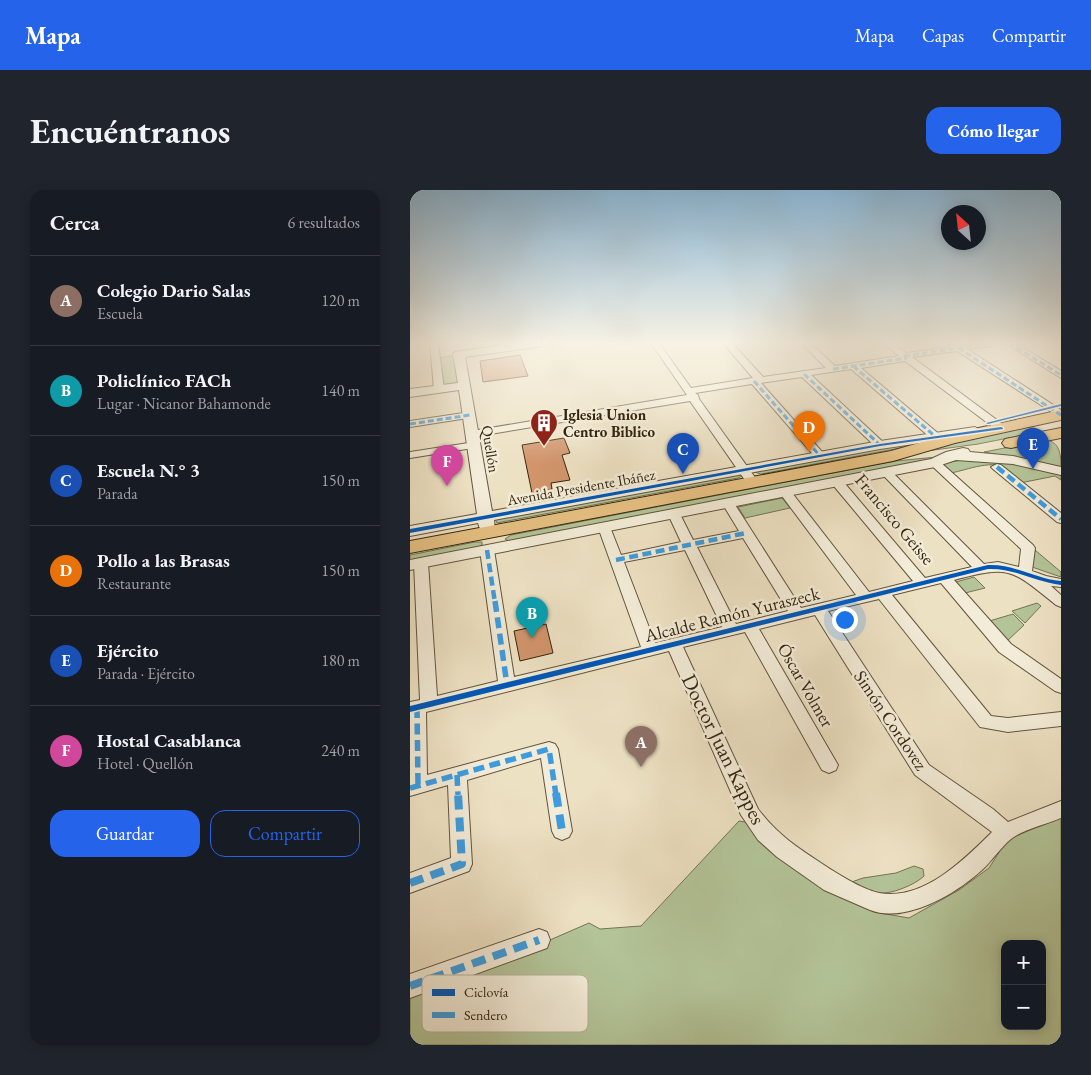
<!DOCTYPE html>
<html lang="es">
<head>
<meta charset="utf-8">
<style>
	:root { --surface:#171b24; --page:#20242c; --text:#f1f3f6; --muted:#9ea1a6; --line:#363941; --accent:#2563eb }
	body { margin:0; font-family:"EB Garamond",serif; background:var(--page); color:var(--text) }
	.controls { position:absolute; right:15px; bottom:15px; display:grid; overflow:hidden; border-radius:10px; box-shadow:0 2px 12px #0003 }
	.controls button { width:45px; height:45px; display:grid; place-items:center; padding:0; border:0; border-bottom:1px solid var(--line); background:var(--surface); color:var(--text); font:25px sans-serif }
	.compass { position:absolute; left:531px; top:15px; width:45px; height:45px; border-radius:50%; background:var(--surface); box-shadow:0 2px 12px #0003; rotate:333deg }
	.you { position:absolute; left:434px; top:429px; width:18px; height:18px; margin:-12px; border:4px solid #fff; border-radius:50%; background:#1a73e8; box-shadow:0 0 0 8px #1a73e833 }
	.badge { display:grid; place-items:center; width:32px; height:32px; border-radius:50%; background:var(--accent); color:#fff; font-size:16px; font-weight:700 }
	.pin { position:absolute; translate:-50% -41px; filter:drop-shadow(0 1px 2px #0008) }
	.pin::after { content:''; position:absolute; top:26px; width:18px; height:15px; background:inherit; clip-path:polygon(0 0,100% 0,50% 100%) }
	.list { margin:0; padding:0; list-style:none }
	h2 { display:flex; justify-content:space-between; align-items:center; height:65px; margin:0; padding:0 20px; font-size:21px }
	h2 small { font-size:16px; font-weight:400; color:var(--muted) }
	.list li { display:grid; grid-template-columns:32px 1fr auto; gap:15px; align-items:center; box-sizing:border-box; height:90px; padding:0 20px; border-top:1px solid var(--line) }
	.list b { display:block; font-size:19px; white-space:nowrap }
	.list p { margin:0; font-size:16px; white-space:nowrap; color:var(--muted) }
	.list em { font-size:16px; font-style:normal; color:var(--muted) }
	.actions { display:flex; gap:10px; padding:15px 20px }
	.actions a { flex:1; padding:11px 0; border:1px solid var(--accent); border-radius:15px; text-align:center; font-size:18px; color:var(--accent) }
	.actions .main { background:var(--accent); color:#fff }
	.map { position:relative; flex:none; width:651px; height:855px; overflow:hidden; border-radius:15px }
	header { display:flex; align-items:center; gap:30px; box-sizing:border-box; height:70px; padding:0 25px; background:var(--accent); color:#fff }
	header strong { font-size:24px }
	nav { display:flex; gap:28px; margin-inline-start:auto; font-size:18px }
	.intro { display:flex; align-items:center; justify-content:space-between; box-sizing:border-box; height:120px; padding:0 30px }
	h1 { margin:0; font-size:35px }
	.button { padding:12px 22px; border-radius:15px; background:var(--accent); color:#fff; font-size:18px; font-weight:700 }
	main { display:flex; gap:30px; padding:0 30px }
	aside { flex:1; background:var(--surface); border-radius:15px; box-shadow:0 2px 12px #0003 }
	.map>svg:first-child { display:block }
	.green { fill:#b3c498; stroke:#747454; fill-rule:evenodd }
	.building { fill:#d2956c; stroke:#34250f }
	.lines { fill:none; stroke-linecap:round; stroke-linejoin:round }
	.minor-casing { stroke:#62543c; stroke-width:2 }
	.tertiary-casing { stroke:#62543c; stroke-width:2 }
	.primary-casing { stroke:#34250f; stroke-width:2 }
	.minor { fill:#f3ecd8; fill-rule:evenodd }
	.tertiary { fill:#f3ecd8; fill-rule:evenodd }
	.primary { fill:#e6c082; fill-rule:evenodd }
	.quiet-far3 { stroke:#3e9cde; stroke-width:3; stroke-dasharray:6 3; stroke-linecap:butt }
	.quiet-far2 { stroke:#3e9cde; stroke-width:4.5; stroke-dasharray:9 4.5; stroke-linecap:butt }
	.quiet-far1 { stroke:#3e9cde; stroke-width:5.5; stroke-dasharray:11 5.5; stroke-linecap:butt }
	.quiet { stroke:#3e9cde; stroke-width:8; stroke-dasharray:14 8; stroke-linecap:butt }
	.cycleway-casing { stroke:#f3ecd8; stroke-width:3 }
	.cycleway { fill:#0057b8; fill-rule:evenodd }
	.labels { text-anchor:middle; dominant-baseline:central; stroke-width:5; stroke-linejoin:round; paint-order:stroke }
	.far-poi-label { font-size:15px; font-weight:bold; fill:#34250f; stroke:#f3ecd8; text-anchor:start }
	.far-street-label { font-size:15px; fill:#34250f; stroke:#f3ecd8 }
	.street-label { font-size:18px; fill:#34250f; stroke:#f3ecd8 }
	.near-street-label { font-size:21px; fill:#34250f; stroke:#f3ecd8 }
	.key { fill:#f3ecd8; stroke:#bab09c; stroke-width:1 }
	.key-label { font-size:14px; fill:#34250f }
</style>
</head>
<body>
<header>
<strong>Mapa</strong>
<nav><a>Mapa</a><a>Capas</a><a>Compartir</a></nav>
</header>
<div class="intro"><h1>Encuéntranos</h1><a class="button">Cómo llegar</a></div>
<main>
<aside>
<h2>Cerca<small>6 resultados</small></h2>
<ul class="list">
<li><span class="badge" style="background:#8d6e63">A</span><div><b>Colegio Dario Salas</b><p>Escuela</p></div><em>120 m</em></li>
<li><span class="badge" style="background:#0f9aa8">B</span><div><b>Policlínico FACh</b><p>Lugar · Nicanor Bahamonde</p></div><em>140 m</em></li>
<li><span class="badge" style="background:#1a4fb4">C</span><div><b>Escuela N.° 3</b><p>Parada</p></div><em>150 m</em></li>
<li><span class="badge" style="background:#e8710a">D</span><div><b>Pollo a las Brasas</b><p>Restaurante</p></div><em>150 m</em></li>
<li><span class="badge" style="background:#1a4fb4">E</span><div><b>Ejército</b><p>Parada · Ejército</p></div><em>180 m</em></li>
<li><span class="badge" style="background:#d1479c">F</span><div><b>Hostal Casablanca</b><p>Hotel · Quellón</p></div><em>240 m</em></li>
</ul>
<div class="actions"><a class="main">Guardar</a><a>Compartir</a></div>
</aside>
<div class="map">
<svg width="651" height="855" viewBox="0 0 651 855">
	<rect width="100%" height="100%" fill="#ede1c3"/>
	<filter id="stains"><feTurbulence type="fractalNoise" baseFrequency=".004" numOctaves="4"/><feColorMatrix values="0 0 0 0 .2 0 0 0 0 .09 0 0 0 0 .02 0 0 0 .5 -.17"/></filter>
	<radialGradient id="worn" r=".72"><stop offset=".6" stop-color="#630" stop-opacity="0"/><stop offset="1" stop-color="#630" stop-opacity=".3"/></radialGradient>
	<g class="green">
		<path d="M47,165L48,193L33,195L29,168Z"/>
		<path d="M614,237L625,238L629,242L568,254L517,261L535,255Z"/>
		<path d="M636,250C650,252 651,265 651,277L574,262Z"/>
		<path d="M516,252L485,259L351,284L344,282L489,254Z"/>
		<path d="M527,267L529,268L99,351L95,349L101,345L485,271Z"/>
		<path d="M551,270L598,272L651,284V290L645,286L610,293L597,283L598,280C585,268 557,280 541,283L530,274Z"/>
		<path d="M331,284L332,286L328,288L92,332L87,333L85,329Z"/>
		<path d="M372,308L380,318L335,328L328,317Z"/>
		<path d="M65,352H72V355L65,358L0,370V365Z"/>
		<path d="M625,360L651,382V387L622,377Z"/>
		<path d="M564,387L575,398L551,404L542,393Z"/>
		<path d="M627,413L631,416L615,433L602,421Z"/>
		<path d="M603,424L614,435L595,453L576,432Z"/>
		<path d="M651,624V855H0V801L133,753L179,733L190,739L231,736L329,631L335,632L355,651L453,716L470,723L499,728L549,700L579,678L595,653L609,639ZM595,754H632V836H595Z"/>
		<path d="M504,676L513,679L514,686C505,695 480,705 467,703C457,702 446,697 436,694L453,688L486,683Z"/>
	</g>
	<g class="building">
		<path d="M110,165L118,186L73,192L70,171Z"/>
		<path d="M154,248L160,263L152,265L160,290L141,293L142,299L122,303L112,255Z"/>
		<path d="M136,434L143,463L110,471L104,441Z"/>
	</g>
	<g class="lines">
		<defs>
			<g id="minor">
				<path d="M20,153H28L34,199L29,202L24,199Z"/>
				<path d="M241,153H249L281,198L343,188L313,153H322L353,187L416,178L391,153H400L425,176L489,166L473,153H483L496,163L541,157L537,153H547L550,155L587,153L583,156L557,159L651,220V228L547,161L502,167L595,236L596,238L595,240H587L495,171L451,178L530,245L531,247L530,249H522L441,179L401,185L474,253L475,255L474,257H466L392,187L351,193L414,264L416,266L414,268H406L342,194L285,203L288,205L289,209L349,293L343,297L339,296L280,211L62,247L57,244L62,241L277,205Z"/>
				<path d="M595,153H605L651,181V188Z"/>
				<path d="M60,222L65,225L64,227L0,237V231Z"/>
				<path d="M65,252L69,253L70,255L69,257L0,268V262Z"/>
				<path d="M525,270L529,271L623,355L625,358L622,381L636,386L651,389V397L641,396L651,405V417L646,415C601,379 601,375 544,390L601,454L651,489V503L645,501L589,462L531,393L482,405L581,526L598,528L651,522V536L598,542L570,537L469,409L418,421L519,575L583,619L598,632L651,611V628C637,634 612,640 601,649C590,658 582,671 572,680C546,704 495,734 460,720L414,700L367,667L348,650L331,625L259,461L16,522L17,585L139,552L145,554L148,559L162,641L159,647L152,650L145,647L142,641L131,568L57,590L62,674L59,681L0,703V683L41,668L38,595L0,606V512L10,510L4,373L6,370H16L18,373L27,506L88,491L70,360L77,356L84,360L104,487L231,457L188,337L194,333L200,337L211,365L271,352L258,324L264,320L270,324L283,350L329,341L312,313L318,309L322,310L391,418L446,405L369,302L375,298L379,299L459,402L503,391L423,295L421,292L427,288L431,289L515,388L562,377L472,284L470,282L472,280H480L574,374L588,372L609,377L611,359L521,275L519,273L521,271ZM333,348L378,421L326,434L287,357ZM275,360L312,437L245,453L214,372ZM405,425L505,585L582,642C554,670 513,711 469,703C451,699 426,683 411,673C385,656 367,644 348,619L273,457L335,442L412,580L419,583L426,580L428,575L349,439Z"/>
				<path d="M587,274L591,275L651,323V333L647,332L583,279L581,277Z"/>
				<path d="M129,739L137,742L140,750L137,758L0,808V784Z"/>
			</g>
			<g id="tertiary">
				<path d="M109,153H139L134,156L55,167L82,321L470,251L565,237L572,241L565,245L470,259L84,330L85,339L83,342H71L68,333L0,346V336L67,324L49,200L0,207V199L48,193L43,164L45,162Z"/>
				<path d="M553,258L558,259L560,262L603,266L651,277V285L603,274L546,270L525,277L0,380V370L521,269L536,262Z"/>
			</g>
			<g id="primary">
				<path d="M651,220V230L545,253L483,271L0,363V351L481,261L541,244Z"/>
				<path d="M651,238V248L601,258L595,257L592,253L595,249Z"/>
			</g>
		</defs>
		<use href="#minor" class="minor-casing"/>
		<use href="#tertiary" class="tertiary-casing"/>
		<use href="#primary" class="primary-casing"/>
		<use href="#minor" class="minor"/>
		<use href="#tertiary" class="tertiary"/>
		<use href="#primary" class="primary"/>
		<g class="quiet-far3">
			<path d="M541,153L651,225"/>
			<path d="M599,153L651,185"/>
			<path d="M494,166L583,153"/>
			<path d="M443,176L526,247"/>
			<path d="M423,179L497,168"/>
			<path d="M394,184L470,255"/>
			<path d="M344,191L410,266"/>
			<path d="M0,234L60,225"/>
		</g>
		<g class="quiet-far2">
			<path d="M587,277L651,329"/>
			<path d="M77,360L85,413"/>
			<path d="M206,370L336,343"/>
		</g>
		<g class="quiet-far1">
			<path d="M85,411L97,495"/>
			<path d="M7,517L8,596"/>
			<path d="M47,585L48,605"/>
			<path d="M0,598L139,559L146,605"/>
		</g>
		<g class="quiet">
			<path d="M146,603L152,641"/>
			<path d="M0,693L52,674L48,603"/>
			<path d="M0,796L129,750"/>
		</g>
		<defs>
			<g id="cycleway">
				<path d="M651,214V216L578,234L576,233Z"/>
				<path d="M591,237L593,238V239L470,256L0,343V339L470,254Z"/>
				<path d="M578,375C605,374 625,389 651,391V395C625,392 605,378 578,379L0,522V516Z"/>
			</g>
		</defs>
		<use href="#cycleway" class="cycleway-casing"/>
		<use href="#cycleway" class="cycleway"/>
	</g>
	<linearGradient id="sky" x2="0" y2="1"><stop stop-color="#8ab7d7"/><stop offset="0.56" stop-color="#f7f2e4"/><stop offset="1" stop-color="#f7f2e4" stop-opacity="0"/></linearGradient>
	<rect width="651" height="273" fill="url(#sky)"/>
	<defs>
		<symbol id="building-pin" viewBox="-11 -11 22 30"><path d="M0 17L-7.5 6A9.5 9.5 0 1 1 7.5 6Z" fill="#8f2418" stroke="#f3ecd8"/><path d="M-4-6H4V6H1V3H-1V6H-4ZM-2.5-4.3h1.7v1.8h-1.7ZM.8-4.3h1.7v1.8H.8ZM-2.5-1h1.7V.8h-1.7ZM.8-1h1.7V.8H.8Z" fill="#fff"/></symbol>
	</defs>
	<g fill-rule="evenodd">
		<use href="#building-pin" x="118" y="217" width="32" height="43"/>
	</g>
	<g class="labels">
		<g class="far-poi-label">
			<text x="153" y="224">Iglesia Union<tspan x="153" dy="17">Centro Biblico</tspan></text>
		</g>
		<g class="far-street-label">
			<text transform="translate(81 259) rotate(81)">Quellón</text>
			<text transform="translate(171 297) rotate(-10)">Avenida Presidente Ibáñez</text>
		</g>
		<g class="street-label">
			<text transform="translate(485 329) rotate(50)">Francisco Geisse</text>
			<text transform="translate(322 424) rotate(-14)">Alcalde Ramón Yuraszeck</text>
			<text transform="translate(396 495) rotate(60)">Óscar Volmer</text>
			<text transform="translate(481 530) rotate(56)">Simón Cordovez</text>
		</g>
		<g class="near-street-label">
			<text transform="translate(314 559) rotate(64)">Doctor Juan Kappes</text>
		</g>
	</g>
	<rect x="12" y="785" width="166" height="57" rx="8" class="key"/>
	<rect x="22" y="799" width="23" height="7" fill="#0057b8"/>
	<rect x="22" y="822" width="23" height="6" fill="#3e9cde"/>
	<g class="key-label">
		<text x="54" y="807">Ciclovía</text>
		<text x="54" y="830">Sendero</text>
	</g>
	<rect width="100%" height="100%" filter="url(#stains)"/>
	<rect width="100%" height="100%" fill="url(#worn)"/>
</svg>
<div class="controls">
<button>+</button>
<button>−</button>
</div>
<svg class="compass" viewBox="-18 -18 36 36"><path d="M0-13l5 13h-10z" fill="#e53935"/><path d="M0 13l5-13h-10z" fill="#9ea1a6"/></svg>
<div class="you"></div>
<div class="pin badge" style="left:231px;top:577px;background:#8d6e63">A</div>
<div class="pin badge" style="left:122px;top:448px;background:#0f9aa8">B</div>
<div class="pin badge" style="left:273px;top:284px;background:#1a4fb4">C</div>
<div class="pin badge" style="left:399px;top:262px;background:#e8710a">D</div>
<div class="pin badge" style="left:623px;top:279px;background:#1a4fb4">E</div>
<div class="pin badge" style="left:37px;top:296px;background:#d1479c">F</div>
</div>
</main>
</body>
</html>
